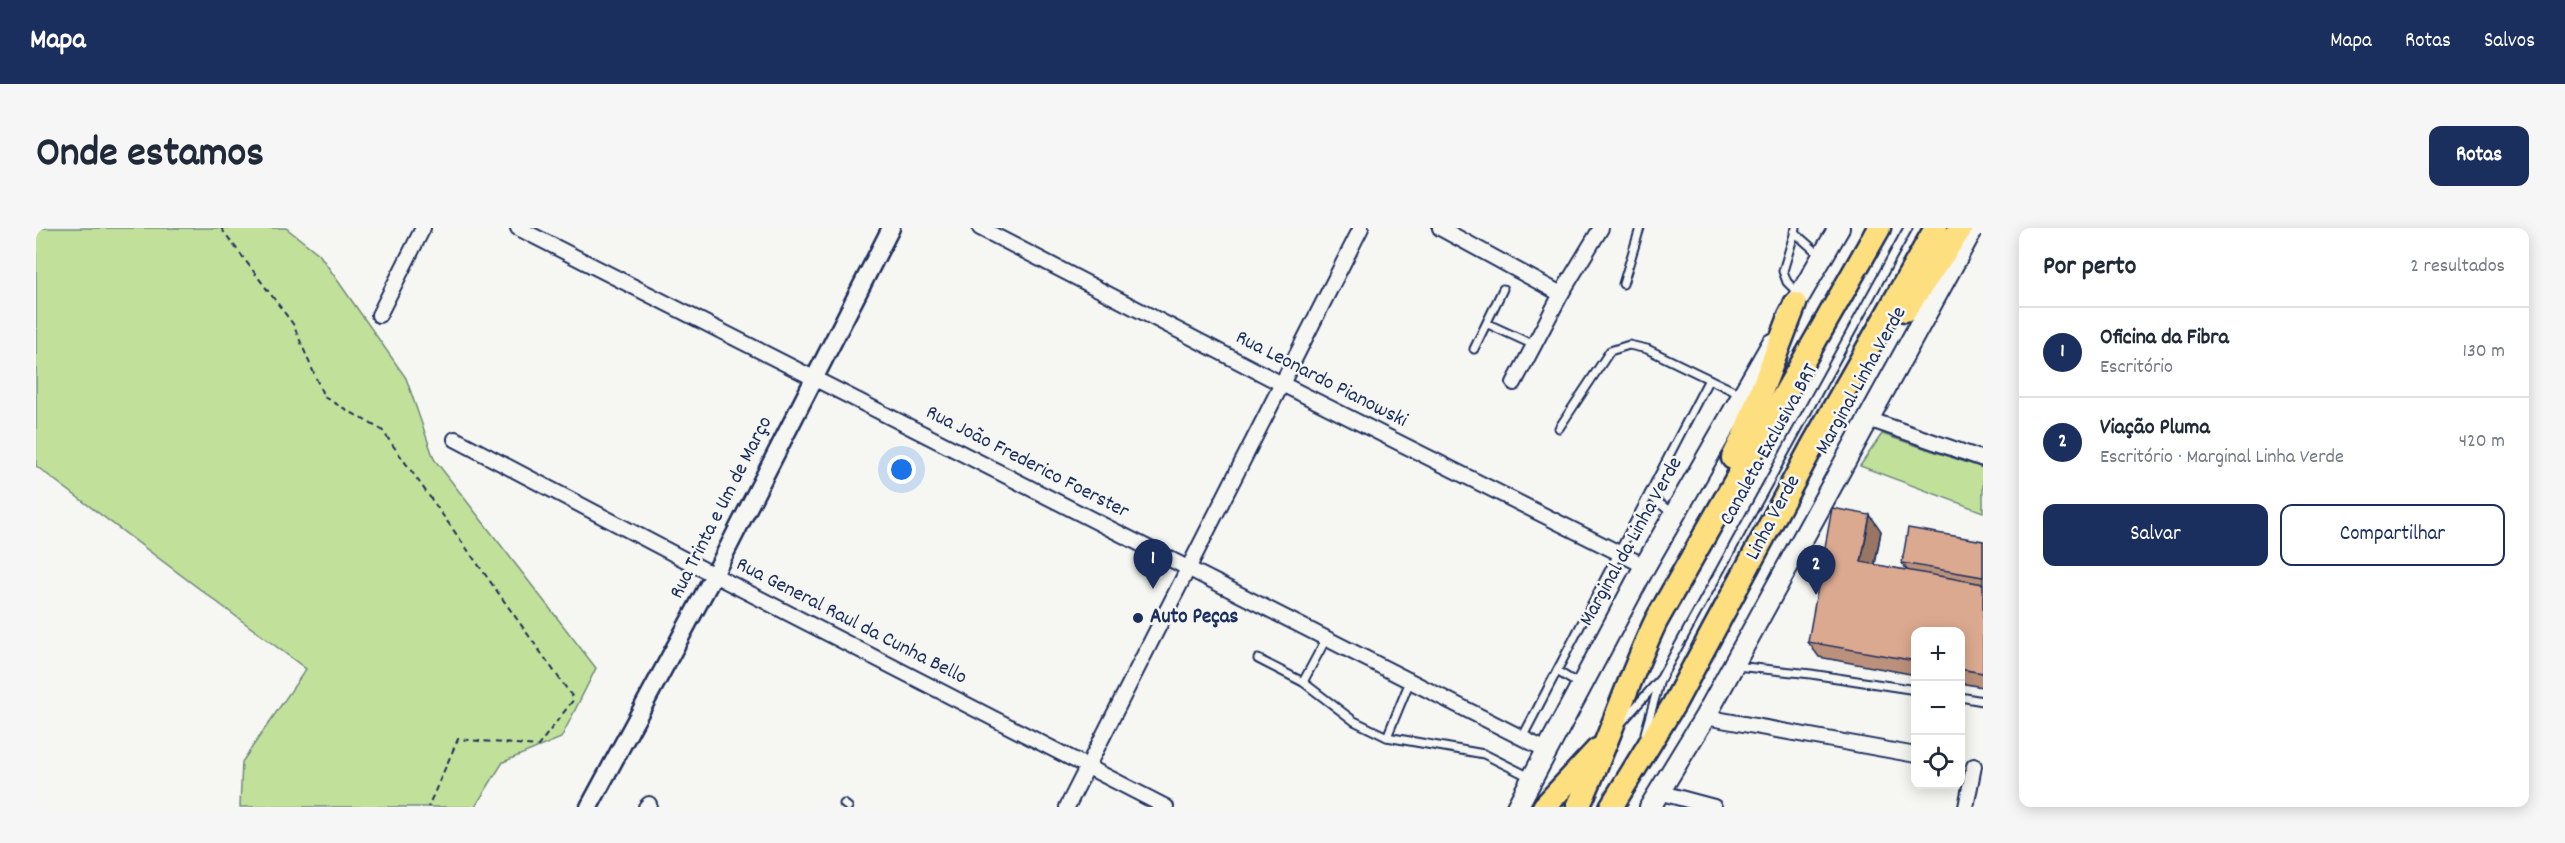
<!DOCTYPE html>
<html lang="pt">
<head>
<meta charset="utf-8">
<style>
	:root { --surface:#fff; --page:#f6f6f7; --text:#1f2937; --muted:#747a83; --line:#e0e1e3; --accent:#1b2f5e }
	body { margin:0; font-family:Dekko,sans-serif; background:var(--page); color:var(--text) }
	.controls { position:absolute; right:18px; bottom:18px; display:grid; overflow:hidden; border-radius:12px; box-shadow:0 3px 15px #0003 }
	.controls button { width:54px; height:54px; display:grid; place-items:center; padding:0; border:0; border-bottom:2px solid var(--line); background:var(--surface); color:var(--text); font:30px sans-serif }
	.you { position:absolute; left:866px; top:242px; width:21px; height:21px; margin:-15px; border:4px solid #fff; border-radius:50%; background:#1a73e8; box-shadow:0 0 0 9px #1a73e833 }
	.badge { display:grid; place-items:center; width:39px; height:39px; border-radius:50%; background:var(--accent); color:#fff; font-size:20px; font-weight:700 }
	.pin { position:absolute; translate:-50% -50px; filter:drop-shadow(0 2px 3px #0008) }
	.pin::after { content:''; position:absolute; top:32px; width:21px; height:18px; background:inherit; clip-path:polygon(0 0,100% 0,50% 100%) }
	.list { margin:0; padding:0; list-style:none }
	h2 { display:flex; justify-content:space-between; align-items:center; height:78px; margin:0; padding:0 24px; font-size:26px }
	h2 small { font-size:20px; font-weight:400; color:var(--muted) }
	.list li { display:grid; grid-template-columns:39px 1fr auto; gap:18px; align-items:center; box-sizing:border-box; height:90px; padding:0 24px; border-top:2px solid var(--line) }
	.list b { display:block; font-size:22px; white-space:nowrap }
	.list p { margin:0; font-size:20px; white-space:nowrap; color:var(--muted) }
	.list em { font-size:20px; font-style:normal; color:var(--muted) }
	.actions { display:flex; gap:12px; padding:18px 24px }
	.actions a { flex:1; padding:14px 0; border:2px solid var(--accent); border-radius:12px; text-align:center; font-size:21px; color:var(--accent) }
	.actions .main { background:var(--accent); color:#fff }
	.icon { flex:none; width:33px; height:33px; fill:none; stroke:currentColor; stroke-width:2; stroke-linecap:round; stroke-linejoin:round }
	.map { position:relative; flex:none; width:1947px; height:579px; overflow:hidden; border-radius:12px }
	header { display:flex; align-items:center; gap:36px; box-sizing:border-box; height:84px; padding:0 30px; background:var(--accent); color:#fff }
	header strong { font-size:28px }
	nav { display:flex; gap:33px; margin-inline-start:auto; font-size:21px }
	.intro { display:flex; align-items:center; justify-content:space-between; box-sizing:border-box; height:144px; padding:0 36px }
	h1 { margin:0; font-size:42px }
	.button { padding:15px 27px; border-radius:12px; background:var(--accent); color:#fff; font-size:21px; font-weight:700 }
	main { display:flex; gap:36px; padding:0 36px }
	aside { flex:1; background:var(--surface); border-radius:12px; box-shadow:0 3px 15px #0003 }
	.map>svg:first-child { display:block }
	.green { fill:#c1e19a; stroke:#6e887c; stroke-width:1.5 }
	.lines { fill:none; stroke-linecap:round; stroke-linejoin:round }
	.service-casing { stroke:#1b2f5e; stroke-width:11 }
	.minor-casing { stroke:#1b2f5e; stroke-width:18 }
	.tertiary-casing { stroke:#1b2f5e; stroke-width:21 }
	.secondary-casing { stroke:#1b2f5e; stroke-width:24 }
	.trunk-casing { stroke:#1b2f5e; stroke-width:27 }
	.path { stroke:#1b2f5e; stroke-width:2; stroke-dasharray:6 4.5; stroke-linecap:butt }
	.service { stroke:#f6f6f2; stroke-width:7 }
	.minor { stroke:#f6f6f2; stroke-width:14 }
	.tertiary { stroke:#f6f6f2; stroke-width:16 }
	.secondary { stroke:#f6f6f2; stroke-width:20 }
	.trunk { stroke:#fedf80; stroke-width:22 }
	.wall { fill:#bc917b; stroke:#1b2f5e; stroke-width:1.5 }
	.shaded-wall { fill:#997664; stroke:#1b2f5e; stroke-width:1.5 }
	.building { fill:#dba98f; stroke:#1b2f5e; stroke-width:1.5 }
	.poi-dot { fill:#1b2f5e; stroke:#f6f6f2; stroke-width:2 }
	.labels { text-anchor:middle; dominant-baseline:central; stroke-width:5; stroke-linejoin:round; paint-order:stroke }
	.street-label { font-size:21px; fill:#1b2f5e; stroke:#f6f6f2 }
	.poi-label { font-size:21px; font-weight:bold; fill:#1b2f5e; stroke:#f6f6f2; text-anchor:start }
</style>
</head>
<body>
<header>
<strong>Mapa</strong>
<nav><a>Mapa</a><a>Rotas</a><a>Salvos</a></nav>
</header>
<div class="intro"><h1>Onde estamos</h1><a class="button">Rotas</a></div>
<main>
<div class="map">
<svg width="1947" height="579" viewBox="0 0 1947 579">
	<rect width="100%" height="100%" fill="#f6f6f2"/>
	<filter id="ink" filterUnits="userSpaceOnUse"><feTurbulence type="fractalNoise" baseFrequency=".0167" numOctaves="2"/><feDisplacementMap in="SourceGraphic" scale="12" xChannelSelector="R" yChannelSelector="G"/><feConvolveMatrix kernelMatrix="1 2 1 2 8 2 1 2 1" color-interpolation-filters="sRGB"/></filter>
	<g filter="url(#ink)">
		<g class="green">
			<path d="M0,0H250L283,26L370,150L398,231L560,440L525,510L467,534L439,579H204L206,534L270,441L0,238Z"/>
			<path d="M1846,206L1947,240V284L1824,238Z"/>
		</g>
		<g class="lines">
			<defs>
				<g id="service">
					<path d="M1760,0L1747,43L1751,54L1762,65"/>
					<path d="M1758,4L1785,28"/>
					<path d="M1587,56L1604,0"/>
					<path d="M1452,96L1498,117"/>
					<path d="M1438,121L1467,61"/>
					<path d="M1523,200L1574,123L1593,117L1611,121L1704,166"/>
					<path d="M1613,267L1637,286"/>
					<path d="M1222,431L1267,454L1318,493L1351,509L1448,526L1494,549"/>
					<path d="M1700,438L1775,446L1880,462"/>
					<path d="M1521,443L1544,457"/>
					<path d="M1267,454L1290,411"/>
					<path d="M1924,469L1947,473"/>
					<path d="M1587,493L1625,450L1872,0"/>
					<path d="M1609,505L1624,452"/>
					<path d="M1351,509L1374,453"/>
					<path d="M1486,510L1673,151"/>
					<path d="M808,576L812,579"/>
				</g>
				<g id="minor">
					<path d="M482,0L1512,523"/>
					<path d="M944,0L1246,156L1609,338"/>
					<path d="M1404,0L1525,66"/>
					<path d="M343,87L387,0"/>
					<path d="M1478,155L1525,66L1565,0"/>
					<path d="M1832,191L1947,231"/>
					<path d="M419,211L678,347L1130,579"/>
					<path d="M1669,489L1880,527"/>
					<path d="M1622,564L1678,579"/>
					<path d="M610,579L613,576"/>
					<path d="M1031,579L1325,0"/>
					<path d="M1930,579L1938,538"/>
				</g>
				<path id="tertiary" d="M553,579L678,347L855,0"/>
				<g id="secondary">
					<path d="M1752,88L1803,0"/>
					<path d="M1481,579L1609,338L1736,116"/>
					<path d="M1614,579L1669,489L1937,0"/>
				</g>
				<g id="trunk">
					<path d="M1869,82L1925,0"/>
					<path d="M1697,230L1708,208L1759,76"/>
					<path d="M1508,579L1561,522"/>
					<path d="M1542,579C1571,518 1591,454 1620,393L1843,0"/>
					<path d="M1575,579L1638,476L1777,217L1900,0"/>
				</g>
			</defs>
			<use href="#service" class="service-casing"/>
			<use href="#minor" class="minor-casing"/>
			<use href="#tertiary" class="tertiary-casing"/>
			<use href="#secondary" class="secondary-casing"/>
			<use href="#trunk" class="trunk-casing"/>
			<path class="path" d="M185,0L257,96L288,169L346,202L538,471L502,518L422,511L392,579"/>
			<use href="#service" class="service"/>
			<use href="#minor" class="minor"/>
			<use href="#tertiary" class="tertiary"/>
			<use href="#secondary" class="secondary"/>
			<use href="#trunk" class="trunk"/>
		</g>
		<path class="wall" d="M1845,303L1839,337L1871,342L1866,335L1947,313V459L1924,455V404H1880V447L1783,429L1772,414Z"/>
		<path class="shaded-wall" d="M1834,287L1845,303L1836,350L1825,334Z"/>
		<g class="building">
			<path d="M1796,280L1834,287L1825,334L1947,356V445L1924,441V404H1880V433L1772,414Z"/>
			<path d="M1872,300L1947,313V349L1866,335Z"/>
		</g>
	</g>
	<circle class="poi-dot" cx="1102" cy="390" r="6"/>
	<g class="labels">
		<g class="street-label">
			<text transform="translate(1285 152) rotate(27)">Rua Leonardo Pianowski</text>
			<text transform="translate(1826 153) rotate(-61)">Marginal Linha Verde</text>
			<text transform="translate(1734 217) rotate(-61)">Canaleta Exclusiva BRT</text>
			<text transform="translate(991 235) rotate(27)">Rua João Frederico Foerster</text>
			<text transform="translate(686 280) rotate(-63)">Rua Trinta e Um de Março</text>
			<text transform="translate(1738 290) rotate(-62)">Linha Verde</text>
			<text transform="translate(1596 314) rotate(-61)">Marginal da Linha Verde</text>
			<text transform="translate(815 394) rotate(27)">Rua General Raul da Cunha Bello</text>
		</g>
		<g class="poi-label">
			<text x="1114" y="390">Auto Peças</text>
		</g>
	</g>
</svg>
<div class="controls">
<button>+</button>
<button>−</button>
<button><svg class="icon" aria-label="locate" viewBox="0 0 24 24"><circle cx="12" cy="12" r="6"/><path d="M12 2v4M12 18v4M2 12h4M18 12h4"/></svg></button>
</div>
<div class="you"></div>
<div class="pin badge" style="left:1117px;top:361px">1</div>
<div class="pin badge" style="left:1780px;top:367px">2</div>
</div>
<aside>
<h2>Por perto<small>2 resultados</small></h2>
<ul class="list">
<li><span class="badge">1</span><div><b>Oficina da Fibra</b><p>Escritório</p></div><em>130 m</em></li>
<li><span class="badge">2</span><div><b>Viação Pluma</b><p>Escritório · Marginal Linha Verde</p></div><em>420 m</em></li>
</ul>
<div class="actions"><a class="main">Salvar</a><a>Compartilhar</a></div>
</aside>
</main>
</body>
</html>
